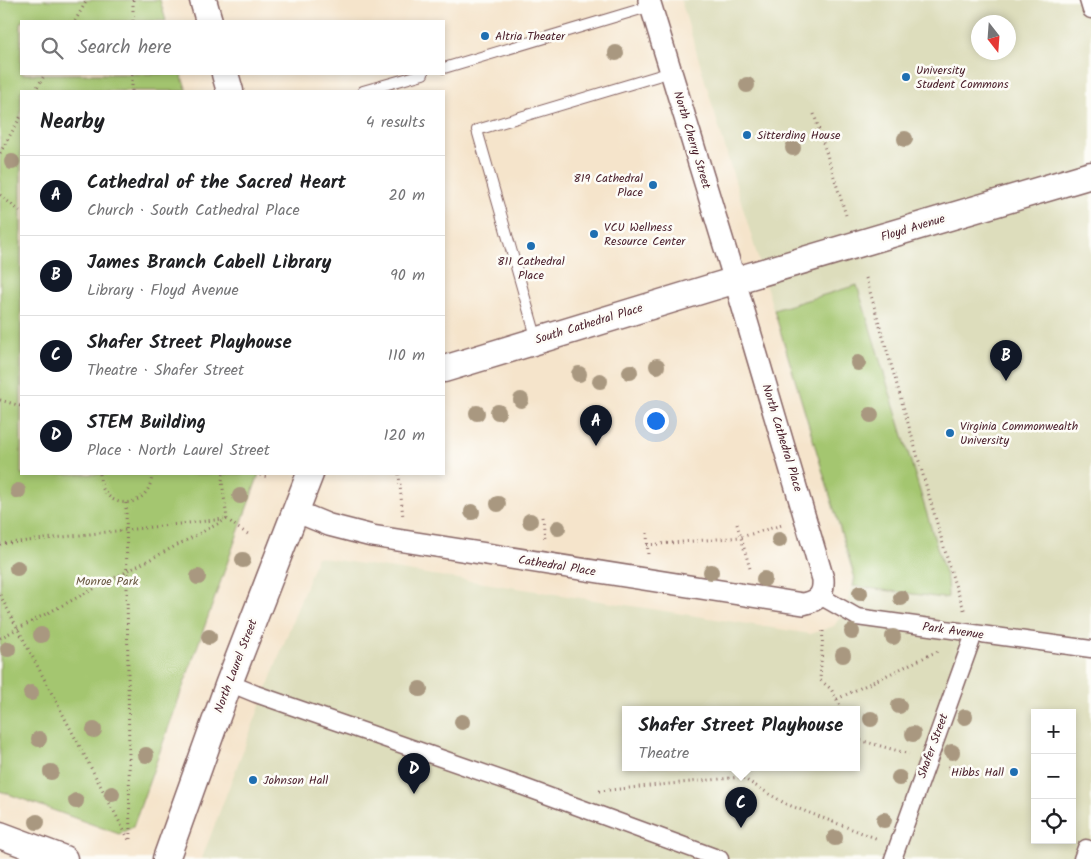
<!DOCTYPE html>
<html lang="en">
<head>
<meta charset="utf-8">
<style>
	:root { --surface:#fff; --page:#f2f2f2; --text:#202124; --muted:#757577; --line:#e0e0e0; --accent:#111827 }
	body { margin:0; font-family:Kalam,sans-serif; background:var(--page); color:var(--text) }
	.controls { position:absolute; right:15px; bottom:15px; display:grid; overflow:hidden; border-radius:0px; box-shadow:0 2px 8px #0003 }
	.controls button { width:45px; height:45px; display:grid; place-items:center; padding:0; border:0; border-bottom:1px solid var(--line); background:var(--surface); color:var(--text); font:25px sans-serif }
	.compass { position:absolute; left:971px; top:15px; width:45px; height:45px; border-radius:50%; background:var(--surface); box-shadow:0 2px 8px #0003; rotate:163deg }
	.you { position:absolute; left:655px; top:420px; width:18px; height:18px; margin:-12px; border:4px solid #fff; border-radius:50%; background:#1a73e8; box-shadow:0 0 0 8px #1a73e833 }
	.badge { display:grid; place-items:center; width:32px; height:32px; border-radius:50%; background:var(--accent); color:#fff; font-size:16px; font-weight:700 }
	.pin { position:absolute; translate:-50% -41px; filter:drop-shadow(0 1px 2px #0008) }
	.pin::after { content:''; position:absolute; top:26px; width:18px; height:15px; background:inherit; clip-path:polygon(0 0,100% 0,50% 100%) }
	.popup { position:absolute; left:622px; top:706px; width:238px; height:65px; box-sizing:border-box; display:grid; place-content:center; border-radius:0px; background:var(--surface); filter:drop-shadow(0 1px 4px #0005); font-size:16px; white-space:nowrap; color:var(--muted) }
	.popup b { font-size:19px; color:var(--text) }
	.popup::after { content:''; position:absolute; left:50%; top:100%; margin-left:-10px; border:10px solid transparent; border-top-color:var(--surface) }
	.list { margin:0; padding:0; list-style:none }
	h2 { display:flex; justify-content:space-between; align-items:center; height:65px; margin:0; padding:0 20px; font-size:21px }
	h2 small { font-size:16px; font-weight:400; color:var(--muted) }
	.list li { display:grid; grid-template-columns:32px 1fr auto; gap:15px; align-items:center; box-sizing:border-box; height:80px; padding:0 20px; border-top:1px solid var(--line) }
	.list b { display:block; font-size:19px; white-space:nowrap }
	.list p { margin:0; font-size:16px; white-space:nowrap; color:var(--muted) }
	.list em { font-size:16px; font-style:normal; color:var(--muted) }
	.icon { flex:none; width:28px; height:28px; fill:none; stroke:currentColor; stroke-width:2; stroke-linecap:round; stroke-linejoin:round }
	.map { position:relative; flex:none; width:1091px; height:859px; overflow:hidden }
	.search { position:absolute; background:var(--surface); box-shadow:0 2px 8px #0003; left:20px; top:20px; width:425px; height:55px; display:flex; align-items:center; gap:12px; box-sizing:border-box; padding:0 18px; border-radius:0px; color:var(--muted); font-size:19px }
	.panel { position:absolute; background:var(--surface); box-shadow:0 2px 8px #0003; left:20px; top:90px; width:425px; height:385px; border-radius:0px }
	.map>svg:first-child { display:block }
	.built { fill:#ddddbc; fill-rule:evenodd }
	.green { fill:#a4c670; stroke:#77724e }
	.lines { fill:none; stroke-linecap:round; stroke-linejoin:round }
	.service-casing { stroke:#866463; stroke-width:12 }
	.pedestrian-casing { stroke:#866463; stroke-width:19 }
	.minor-casing { stroke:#866463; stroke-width:24 }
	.tertiary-casing { stroke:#866463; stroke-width:29 }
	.path { stroke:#866463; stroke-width:3; stroke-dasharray:1 4; stroke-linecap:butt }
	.service { stroke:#fff; stroke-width:10 }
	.pedestrian { stroke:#fff; stroke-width:16 }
	.minor { stroke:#fff; stroke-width:21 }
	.tertiary { stroke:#fff; stroke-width:26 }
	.tree { fill:#a99880 }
	.poi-dot { fill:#1f6fb2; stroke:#fdfcf7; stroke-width:2 }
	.labels { text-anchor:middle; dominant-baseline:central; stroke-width:5; stroke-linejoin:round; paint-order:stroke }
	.poi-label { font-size:12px; fill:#4a1f2b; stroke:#fdfcf7; text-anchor:start }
	.street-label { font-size:12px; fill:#4a1f2b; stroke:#fdfcf7 }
	.park-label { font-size:12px; fill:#6a5943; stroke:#fdfcf7 }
</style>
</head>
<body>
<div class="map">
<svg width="1091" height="859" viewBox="0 0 1091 859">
	<rect width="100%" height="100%" fill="#fdfcf7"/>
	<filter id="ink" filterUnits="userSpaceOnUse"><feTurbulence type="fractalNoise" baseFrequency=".02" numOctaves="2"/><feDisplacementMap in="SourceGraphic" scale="10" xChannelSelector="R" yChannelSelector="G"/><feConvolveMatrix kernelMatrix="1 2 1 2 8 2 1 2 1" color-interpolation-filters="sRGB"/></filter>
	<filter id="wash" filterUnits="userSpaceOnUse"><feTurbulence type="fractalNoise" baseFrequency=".0096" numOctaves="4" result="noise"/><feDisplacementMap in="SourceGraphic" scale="20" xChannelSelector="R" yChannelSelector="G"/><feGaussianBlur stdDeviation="1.12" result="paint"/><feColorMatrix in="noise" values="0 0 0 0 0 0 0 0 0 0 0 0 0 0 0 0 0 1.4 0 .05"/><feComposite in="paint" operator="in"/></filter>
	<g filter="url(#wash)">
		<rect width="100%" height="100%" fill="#f5e4cb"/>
		<path class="built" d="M681,0H1091V859H205L202,858L317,557L811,634L834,626L847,607L853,577ZM978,22H1008V52H978ZM626,709H856V767H626ZM1035,713H1072V840H1035Z"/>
		<g class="green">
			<path d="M0,0H160L166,21H21V74H181L187,91H21V474H259L133,827L119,834L0,791Z"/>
			<path d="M857,285L947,580L948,597L943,598L853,586L855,578L774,310Z"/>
		</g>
	</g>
	<g filter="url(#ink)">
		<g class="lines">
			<defs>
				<g id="service">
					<path d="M444,68L651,6"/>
					<path d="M363,91L423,74"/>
					<path d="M537,340L477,130L671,72"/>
				</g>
				<g id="pedestrian">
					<path d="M1088,0L1091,10"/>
					<path d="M820,596L857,617L1091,649"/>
					<path d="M229,683L256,694L521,786L720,859"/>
					<path d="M893,859L974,634"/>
					<path d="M1082,859L1086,848L1091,850"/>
				</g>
				<path id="minor" d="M295,511L329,525L372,536L803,604C818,601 824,595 823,579L735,281L649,0"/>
				<g id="tertiary">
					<path d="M203,0L209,21"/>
					<path d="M225,74L230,91"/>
					<path d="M444,369L713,287L1091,175"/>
					<path d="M0,835L64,859"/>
					<path d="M166,859L229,683L310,474"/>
				</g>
			</defs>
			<use href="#service" class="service-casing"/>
			<use href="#pedestrian" class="pedestrian-casing"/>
			<use href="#minor" class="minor-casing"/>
			<use href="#tertiary" class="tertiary-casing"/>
			<g class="path">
				<path d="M75,21L87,0"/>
				<path d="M133,21V0"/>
				<path d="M35,91L45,74"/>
				<path d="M132,91V74"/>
				<path d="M814,114L846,215"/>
				<path d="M0,153L21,116"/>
				<path d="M0,195L21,212"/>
				<path d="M866,278L954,582L965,612"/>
				<path d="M0,400L21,406"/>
				<path d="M100,474C99,511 150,513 152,474"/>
				<path d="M223,474L222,481L227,519L238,528L248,534"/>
				<path d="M255,474L268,477"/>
				<path d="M399,474L403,518"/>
				<path d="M126,503L130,842"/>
				<path d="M543,517L545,540"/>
				<path d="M737,524L751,572"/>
				<path d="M647,533L648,556"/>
				<path d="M0,544L224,519"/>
				<path d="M647,545L741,537L782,525"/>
				<path d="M0,595L129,840"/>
				<path d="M823,631L820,680L831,689L842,709"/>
				<path d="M0,638L227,519"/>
				<path d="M837,699L940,650"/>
				<path d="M856,739L909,754"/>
				<path d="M948,767L980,778"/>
				<path d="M599,791L741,777L786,804L878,839"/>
			</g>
			<use href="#service" class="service"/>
			<use href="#pedestrian" class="pedestrian"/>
			<use href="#minor" class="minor"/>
			<use href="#tertiary" class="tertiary"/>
		</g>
		<g class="tree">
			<circle cx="616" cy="53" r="8"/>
			<circle cx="747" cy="85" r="8"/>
			<circle cx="905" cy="139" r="8"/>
			<circle cx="793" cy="148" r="8"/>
			<circle cx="12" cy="162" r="8"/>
			<circle cx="858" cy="363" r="8"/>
			<circle cx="657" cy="366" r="8"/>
			<circle cx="630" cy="372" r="8"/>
			<circle cx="579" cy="374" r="8"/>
			<circle cx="600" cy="381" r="8"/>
			<circle cx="521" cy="400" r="8"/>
			<circle cx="498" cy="412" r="8"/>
			<circle cx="477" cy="413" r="8"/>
			<circle cx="871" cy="415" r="8"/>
			<circle cx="18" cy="491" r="8"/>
			<circle cx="240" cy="496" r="8"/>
			<circle cx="498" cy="504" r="8"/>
			<circle cx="472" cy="512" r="8"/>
			<circle cx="530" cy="521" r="8"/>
			<circle cx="558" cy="528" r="8"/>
			<circle cx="779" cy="540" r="8"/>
			<circle cx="243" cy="560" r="8"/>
			<circle cx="17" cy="568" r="8"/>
			<circle cx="711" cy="572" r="8"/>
			<circle cx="198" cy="577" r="8"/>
			<circle cx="764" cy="579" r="8"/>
			<circle cx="860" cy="593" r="8"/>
			<circle cx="901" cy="598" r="8"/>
			<circle cx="852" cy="632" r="8"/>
			<circle cx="41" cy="635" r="8"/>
			<circle cx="209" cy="637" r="8"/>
			<circle cx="893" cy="637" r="8"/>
			<circle cx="8" cy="649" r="8"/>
			<circle cx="843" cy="655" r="8"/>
			<circle cx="420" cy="689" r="8"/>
			<circle cx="31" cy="693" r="8"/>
			<circle cx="899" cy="706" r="8"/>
			<circle cx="965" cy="717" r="8"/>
			<circle cx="871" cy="719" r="8"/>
			<circle cx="462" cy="722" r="8"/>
			<circle cx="94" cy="730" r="8"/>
			<circle cx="913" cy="734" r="8"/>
			<circle cx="39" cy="739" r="8"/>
			<circle cx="952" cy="752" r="8"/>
			<circle cx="146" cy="755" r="8"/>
			<circle cx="51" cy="772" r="8"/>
			<circle cx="899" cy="778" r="8"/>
			<circle cx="112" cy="794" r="8"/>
			<circle cx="76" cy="801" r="8"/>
			<circle cx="884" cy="820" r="8"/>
			<circle cx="37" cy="822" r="8"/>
			<circle cx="835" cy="838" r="8"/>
		</g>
	</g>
	<g class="poi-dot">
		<circle cx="485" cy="36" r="5"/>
		<circle cx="906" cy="77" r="5"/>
		<circle cx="747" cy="135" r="5"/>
		<circle cx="653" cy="185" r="5"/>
		<circle cx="594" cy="234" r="5"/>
		<circle cx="531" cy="246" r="5"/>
		<circle cx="950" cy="433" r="5"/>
		<circle cx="1014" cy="772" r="5"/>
		<circle cx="253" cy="780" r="5"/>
	</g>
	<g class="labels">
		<g class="poi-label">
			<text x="495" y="36">Altria Theater</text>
			<text x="916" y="70">University<tspan x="916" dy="14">Student Commons</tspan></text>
			<text x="757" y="135">Sitterding House</text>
			<text x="643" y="178" text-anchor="end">819 Cathedral<tspan x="643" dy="14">Place</tspan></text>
			<text x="604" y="227">VCU Wellness<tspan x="604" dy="14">Resource Center</tspan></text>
			<text x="531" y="261" text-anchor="middle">811 Cathedral<tspan x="531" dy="14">Place</tspan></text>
			<text x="960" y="426">Virginia Commonwealth<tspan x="960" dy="14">University</tspan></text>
			<text x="1004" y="772" text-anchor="end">Hibbs Hall</text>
			<text x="263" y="780">Johnson Hall</text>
		</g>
		<g class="street-label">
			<text transform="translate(692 140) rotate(73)">North Cherry Street</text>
			<text transform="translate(913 228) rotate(-17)">Floyd Avenue</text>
			<text transform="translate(589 324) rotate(-17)">South Cathedral Place</text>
			<text transform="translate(782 438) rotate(73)">North Cathedral Place</text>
			<text transform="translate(557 566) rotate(9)">Cathedral Place</text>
			<text transform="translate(953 631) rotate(8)">Park Avenue</text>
			<text transform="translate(236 666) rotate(-69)">North Laurel Street</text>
			<text transform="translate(933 746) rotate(-70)">Shafer Street</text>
		</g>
		<g class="park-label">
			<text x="107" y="581">Monroe Park</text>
		</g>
	</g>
</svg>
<div class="controls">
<button>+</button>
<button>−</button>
<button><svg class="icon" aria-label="locate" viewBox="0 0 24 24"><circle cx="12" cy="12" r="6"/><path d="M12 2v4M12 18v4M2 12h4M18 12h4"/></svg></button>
</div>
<svg class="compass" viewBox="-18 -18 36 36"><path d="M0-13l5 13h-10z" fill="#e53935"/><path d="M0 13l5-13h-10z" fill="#757577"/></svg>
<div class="you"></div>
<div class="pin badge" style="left:596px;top:446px">A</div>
<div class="pin badge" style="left:1006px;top:381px">B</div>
<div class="pin badge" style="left:741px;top:828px">C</div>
<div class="popup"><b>Shafer Street Playhouse</b>Theatre</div>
<div class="pin badge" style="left:414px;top:794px">D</div>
<div class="search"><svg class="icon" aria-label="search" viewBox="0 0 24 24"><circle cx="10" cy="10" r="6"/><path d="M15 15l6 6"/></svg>Search here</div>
<section class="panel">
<h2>Nearby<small>4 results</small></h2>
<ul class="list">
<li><span class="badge">A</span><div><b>Cathedral of the Sacred Heart</b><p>Church · South Cathedral Place</p></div><em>20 m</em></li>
<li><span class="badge">B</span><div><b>James Branch Cabell Library</b><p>Library · Floyd Avenue</p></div><em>90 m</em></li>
<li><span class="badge">C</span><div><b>Shafer Street Playhouse</b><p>Theatre · Shafer Street</p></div><em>110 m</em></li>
<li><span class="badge">D</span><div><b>STEM Building</b><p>Place · North Laurel Street</p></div><em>120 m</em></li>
</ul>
</section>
</div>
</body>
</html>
